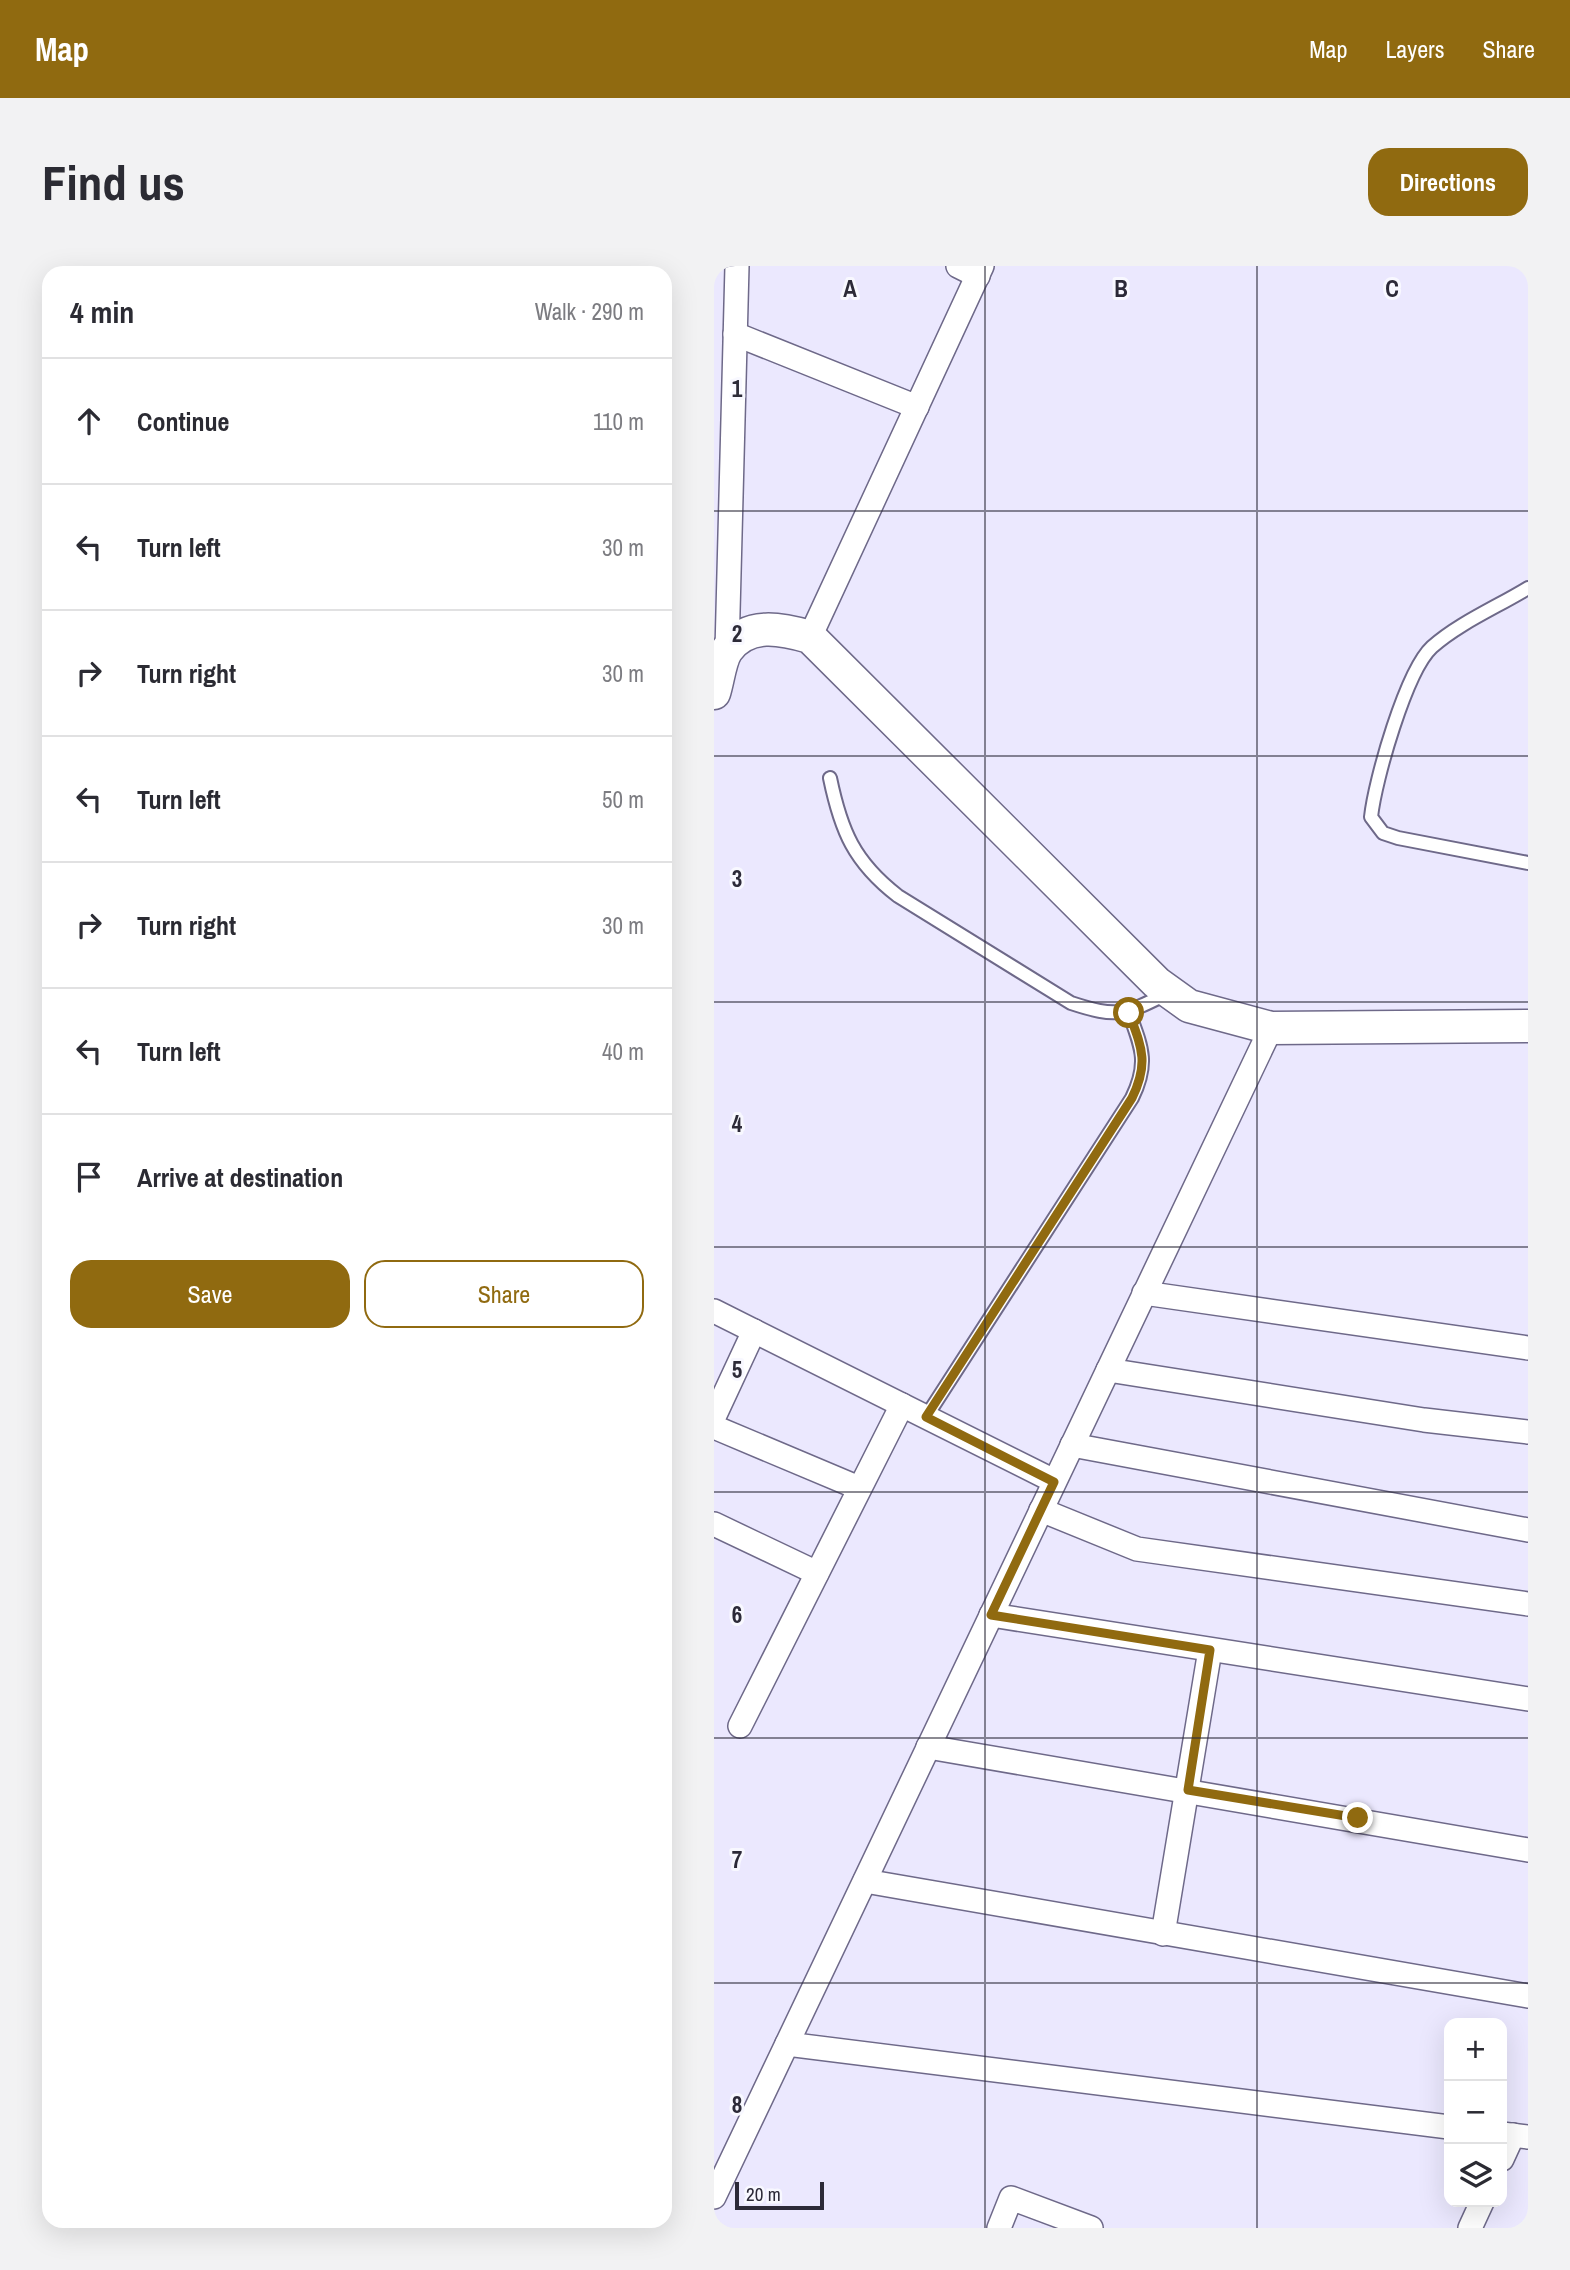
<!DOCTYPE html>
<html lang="en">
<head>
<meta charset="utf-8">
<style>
	:root { --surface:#fff; --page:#f2f2f3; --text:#2b2b33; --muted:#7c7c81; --line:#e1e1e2; --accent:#906a10 }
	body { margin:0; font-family:"Archivo Narrow",sans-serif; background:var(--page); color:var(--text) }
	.controls { position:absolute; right:21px; bottom:21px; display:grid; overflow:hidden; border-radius:14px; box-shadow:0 7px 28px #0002 }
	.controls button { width:63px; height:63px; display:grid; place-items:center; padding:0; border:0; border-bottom:2px solid var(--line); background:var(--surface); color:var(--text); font:35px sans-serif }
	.scale { position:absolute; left:21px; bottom:18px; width:89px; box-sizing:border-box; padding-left:7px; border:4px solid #2c2a38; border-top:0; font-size:19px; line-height:24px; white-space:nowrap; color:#2c2a38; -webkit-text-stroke:5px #f8f8ff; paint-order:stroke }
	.stop { position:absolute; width:21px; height:21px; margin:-16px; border:5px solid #906a10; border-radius:50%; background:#fff }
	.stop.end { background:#906a10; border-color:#fff; box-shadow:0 2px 7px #0008 }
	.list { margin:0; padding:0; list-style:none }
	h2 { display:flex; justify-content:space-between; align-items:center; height:91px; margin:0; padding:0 28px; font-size:30px }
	h2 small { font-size:23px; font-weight:400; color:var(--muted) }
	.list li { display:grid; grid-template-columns:46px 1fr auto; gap:21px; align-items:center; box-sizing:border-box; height:126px; padding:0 28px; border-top:2px solid var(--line) }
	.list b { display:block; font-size:26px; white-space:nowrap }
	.list em { font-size:23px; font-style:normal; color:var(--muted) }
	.actions { display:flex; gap:14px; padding:21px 28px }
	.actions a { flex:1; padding:16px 0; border:2px solid var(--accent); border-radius:21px; text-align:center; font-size:24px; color:var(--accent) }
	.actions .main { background:var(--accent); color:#fff }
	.icon { flex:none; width:38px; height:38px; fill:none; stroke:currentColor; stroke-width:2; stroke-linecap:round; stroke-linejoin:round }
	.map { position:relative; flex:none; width:814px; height:1962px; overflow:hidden; border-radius:21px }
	header { display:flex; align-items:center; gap:42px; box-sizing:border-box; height:98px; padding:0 35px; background:var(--accent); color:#fff }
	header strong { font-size:33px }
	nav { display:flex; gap:38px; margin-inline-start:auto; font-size:24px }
	.intro { display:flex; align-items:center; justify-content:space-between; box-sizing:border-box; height:168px; padding:0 42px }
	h1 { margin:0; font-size:49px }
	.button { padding:18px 32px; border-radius:21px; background:var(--accent); color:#fff; font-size:24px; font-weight:700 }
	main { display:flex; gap:42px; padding:0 42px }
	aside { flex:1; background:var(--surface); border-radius:21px; box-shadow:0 7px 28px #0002 }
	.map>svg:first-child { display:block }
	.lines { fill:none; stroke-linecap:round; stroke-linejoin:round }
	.lane-casing { stroke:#6e6989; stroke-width:16 }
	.street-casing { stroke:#6e6989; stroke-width:26 }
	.secondary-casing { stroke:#6e6989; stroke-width:35 }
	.lane { stroke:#fff; stroke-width:12 }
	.street { stroke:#fff; stroke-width:23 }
	.secondary { stroke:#fff; stroke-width:32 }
	.route { stroke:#906a10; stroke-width:9 }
	.grid { fill:none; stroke:#2c2a38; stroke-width:2; stroke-opacity:0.55 }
	.grid-label { font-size:23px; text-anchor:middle; font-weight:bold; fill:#2c2a38; stroke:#f8f8ff; stroke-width:6; stroke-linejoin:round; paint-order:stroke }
</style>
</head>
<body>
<header>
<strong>Map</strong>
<nav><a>Map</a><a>Layers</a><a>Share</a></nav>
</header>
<div class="intro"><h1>Find us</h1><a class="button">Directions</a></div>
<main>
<aside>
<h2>4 min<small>Walk · 290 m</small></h2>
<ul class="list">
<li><svg class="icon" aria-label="ahead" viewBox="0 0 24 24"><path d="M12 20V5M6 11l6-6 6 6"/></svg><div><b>Continue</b></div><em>110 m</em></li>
<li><svg class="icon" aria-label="left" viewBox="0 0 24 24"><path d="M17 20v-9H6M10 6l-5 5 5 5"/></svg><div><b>Turn left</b></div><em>30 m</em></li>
<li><svg class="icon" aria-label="right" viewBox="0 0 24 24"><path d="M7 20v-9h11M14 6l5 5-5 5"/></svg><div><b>Turn right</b></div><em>30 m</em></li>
<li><svg class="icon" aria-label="left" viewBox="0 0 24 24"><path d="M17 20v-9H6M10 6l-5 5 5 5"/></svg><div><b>Turn left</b></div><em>50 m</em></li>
<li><svg class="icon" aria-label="right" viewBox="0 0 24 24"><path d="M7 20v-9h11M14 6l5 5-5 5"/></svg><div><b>Turn right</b></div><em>30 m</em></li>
<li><svg class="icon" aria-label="left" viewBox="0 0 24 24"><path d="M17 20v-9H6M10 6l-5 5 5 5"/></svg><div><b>Turn left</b></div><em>40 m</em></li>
<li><svg class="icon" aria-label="arrive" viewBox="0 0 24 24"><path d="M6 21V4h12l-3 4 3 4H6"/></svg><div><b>Arrive at destination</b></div></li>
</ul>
<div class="actions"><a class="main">Save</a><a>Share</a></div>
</aside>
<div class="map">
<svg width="814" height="1962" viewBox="0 0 814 1962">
	<rect width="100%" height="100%" fill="#ebe8fe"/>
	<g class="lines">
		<defs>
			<g id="lane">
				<path d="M814,322C783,341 745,357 718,381C692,405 661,514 657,551L669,567L684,572L814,597"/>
				<path d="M116,512C127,565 140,596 184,630L357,737C403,752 410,749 452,728"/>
				<path d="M212,1151L418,832C435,797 428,782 415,747"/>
			</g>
			<g id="street">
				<path d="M244,0L264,10"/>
				<path d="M21,68L203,141"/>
				<path d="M96,371L268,0"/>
				<path d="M13,384L23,0"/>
				<path d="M430,1027L814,1082"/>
				<path d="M0,1045L340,1215"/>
				<path d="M394,1104L710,1154L814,1166"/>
				<path d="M0,1151L40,1065"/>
				<path d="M0,1161L145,1222"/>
				<path d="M358,1179L814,1264"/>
				<path d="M327,1244L423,1283L814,1338"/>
				<path d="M0,1258L103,1307"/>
				<path d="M277,1349L814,1433"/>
				<path d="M26,1460L188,1139"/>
				<path d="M214,1481L814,1584"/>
				<path d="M151,1615L814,1730"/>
				<path d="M449,1668L496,1384"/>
				<path d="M73,1778L735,1861"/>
				<path d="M788,1868L814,1871"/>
				<path d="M788,1893L799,1869"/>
				<path d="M0,1931L557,762"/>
				<path d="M285,1962L297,1932L377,1962"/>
				<path d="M756,1962L768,1936"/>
			</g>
			<path id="secondary" d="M0,427C4,415 6,394 13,384C34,355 68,363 96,371L443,717L475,740L557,762L814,760"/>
		</defs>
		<use href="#lane" class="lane-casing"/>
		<use href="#street" class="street-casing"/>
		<use href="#secondary" class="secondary-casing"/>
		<use href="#lane" class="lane"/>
		<use href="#street" class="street"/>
		<use href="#secondary" class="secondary"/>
	</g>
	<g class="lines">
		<path class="route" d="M415,747C428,782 435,797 418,832L212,1151L340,1216L277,1349L496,1384L474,1524L644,1552"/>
	</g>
	<path class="grid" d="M271,0V1962M543,0V1962M0,245H814M0,490H814M0,736H814M0,981H814M0,1226H814M0,1472H814M0,1717H814"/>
	<g class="grid-label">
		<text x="136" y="31">A</text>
		<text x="407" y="31">B</text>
		<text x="678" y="31">C</text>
		<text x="23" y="131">1</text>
		<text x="23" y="376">2</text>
		<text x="23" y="621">3</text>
		<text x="23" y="866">4</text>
		<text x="23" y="1112">5</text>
		<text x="23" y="1357">6</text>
		<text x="23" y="1602">7</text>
		<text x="23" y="1847">8</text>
	</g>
</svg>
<div class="controls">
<button>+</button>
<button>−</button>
<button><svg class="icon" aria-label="layers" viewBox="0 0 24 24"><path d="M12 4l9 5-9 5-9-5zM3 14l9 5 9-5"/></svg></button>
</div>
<div class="scale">20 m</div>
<div class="stop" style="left:415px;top:747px"></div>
<div class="stop end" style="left:644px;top:1552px"></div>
</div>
</main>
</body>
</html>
